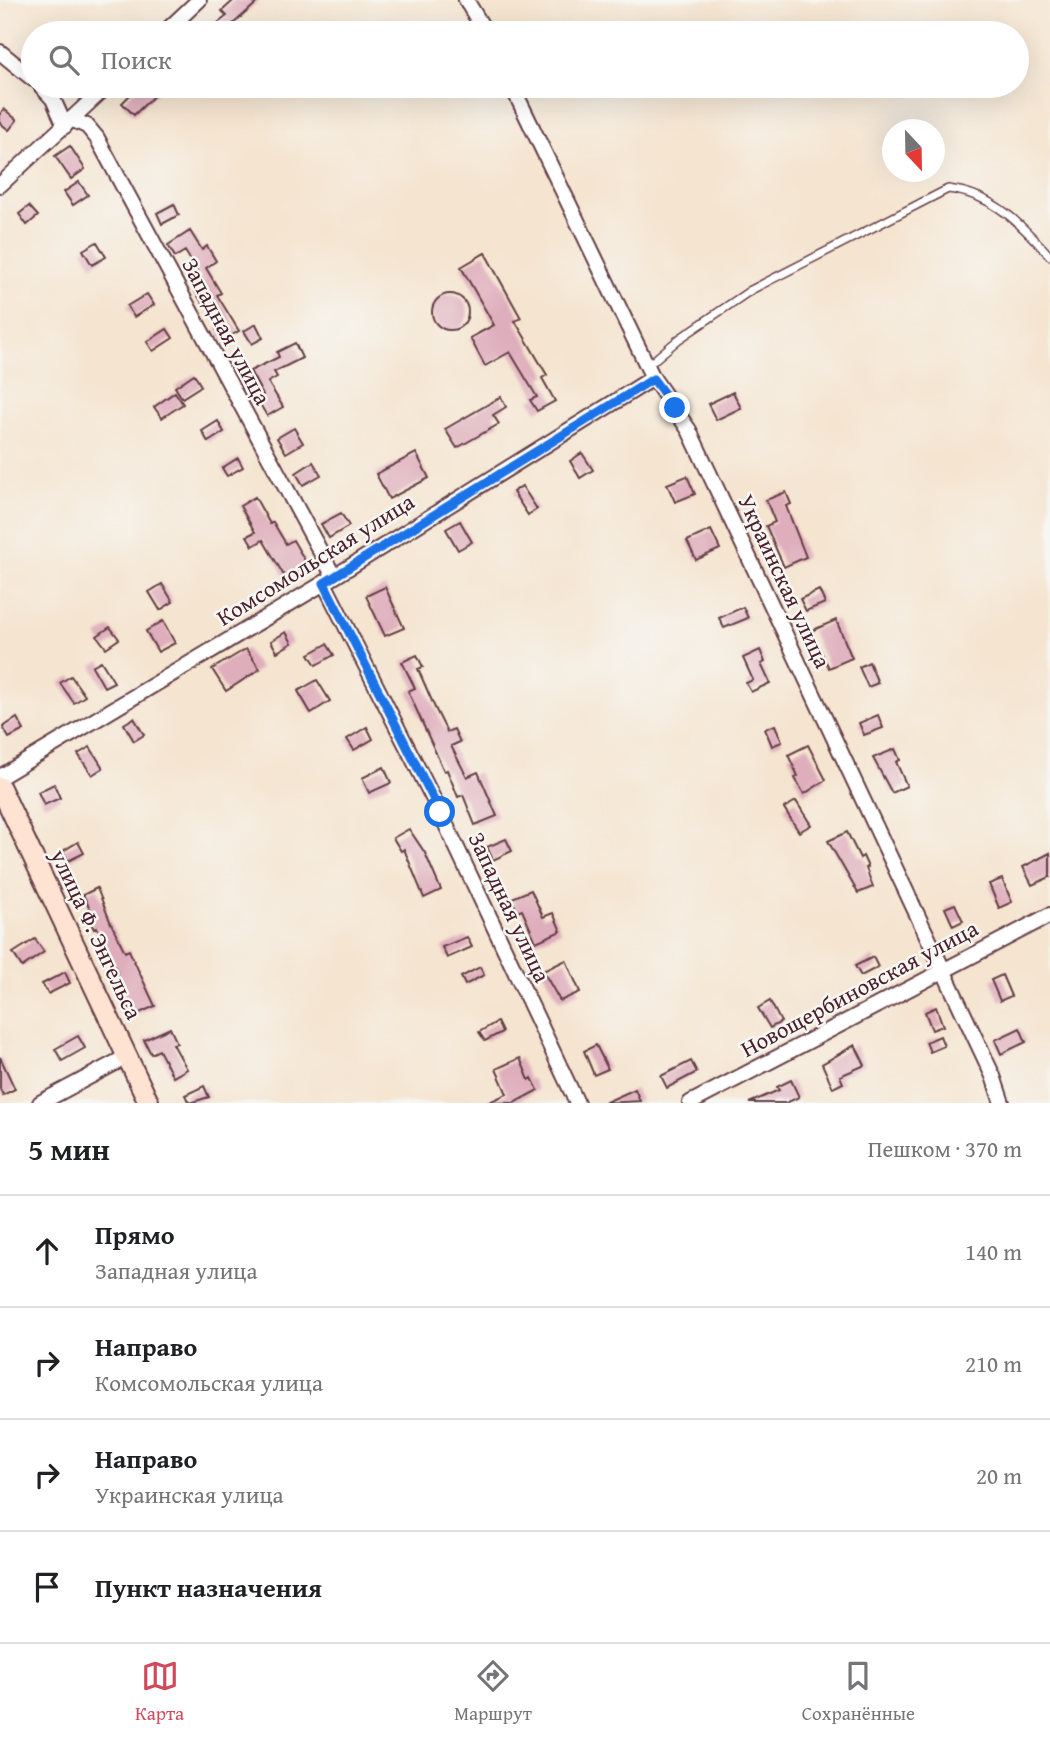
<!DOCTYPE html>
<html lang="ru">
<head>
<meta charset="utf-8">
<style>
	:root { --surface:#fff; --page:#f6f6f6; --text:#202124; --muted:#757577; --line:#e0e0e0; --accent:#d1495b }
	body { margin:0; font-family:"Gentium Book Plus",serif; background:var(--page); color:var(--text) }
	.compass { position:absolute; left:882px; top:119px; width:63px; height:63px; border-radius:50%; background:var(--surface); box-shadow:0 7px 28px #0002; rotate:158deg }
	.stop { position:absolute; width:21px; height:21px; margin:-16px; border:5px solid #1a73e8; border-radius:50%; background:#fff }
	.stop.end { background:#1a73e8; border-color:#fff; box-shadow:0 2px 7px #0008 }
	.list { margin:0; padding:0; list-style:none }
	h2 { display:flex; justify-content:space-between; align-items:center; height:91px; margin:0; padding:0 28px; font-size:30px }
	h2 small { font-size:23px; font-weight:400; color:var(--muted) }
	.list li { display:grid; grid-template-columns:46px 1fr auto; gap:21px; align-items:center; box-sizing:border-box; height:112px; padding:0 28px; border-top:2px solid var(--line) }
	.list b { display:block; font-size:26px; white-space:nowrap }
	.list p { margin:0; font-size:23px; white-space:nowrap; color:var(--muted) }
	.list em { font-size:23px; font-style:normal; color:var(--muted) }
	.icon { flex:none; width:38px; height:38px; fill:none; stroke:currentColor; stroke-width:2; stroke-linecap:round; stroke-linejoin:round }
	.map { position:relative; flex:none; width:1050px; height:1103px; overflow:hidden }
	.search { position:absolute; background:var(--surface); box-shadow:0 7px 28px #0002; left:21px; right:21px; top:21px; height:77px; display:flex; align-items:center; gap:18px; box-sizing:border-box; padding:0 24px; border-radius:38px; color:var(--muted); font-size:26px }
	.sheet { height:539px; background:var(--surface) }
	nav { display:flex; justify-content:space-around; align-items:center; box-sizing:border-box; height:98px; border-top:2px solid var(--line); background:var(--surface); font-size:19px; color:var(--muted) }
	nav a { display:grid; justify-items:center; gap:4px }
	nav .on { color:var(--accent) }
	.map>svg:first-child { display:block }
	.building { fill:#dfaebc }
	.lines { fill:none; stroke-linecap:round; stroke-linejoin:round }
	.lane-casing { stroke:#643d44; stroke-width:10 }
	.street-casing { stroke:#643d44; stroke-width:18 }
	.secondary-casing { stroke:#643d44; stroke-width:23 }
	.lane { stroke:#fff; stroke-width:7 }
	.street { stroke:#fff; stroke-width:14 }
	.secondary { stroke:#fee3d2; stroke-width:19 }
	.route { stroke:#1a73e8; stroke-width:9 }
	.labels { text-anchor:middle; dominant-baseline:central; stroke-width:5; stroke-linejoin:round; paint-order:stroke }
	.street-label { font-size:23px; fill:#4a1f2b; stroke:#f6f6f2 }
</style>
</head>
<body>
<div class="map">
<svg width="1050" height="1103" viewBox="0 0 1050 1103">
	<rect width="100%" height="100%" fill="#f6f6f2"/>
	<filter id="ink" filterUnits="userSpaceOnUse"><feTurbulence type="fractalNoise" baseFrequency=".0143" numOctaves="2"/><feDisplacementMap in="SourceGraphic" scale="14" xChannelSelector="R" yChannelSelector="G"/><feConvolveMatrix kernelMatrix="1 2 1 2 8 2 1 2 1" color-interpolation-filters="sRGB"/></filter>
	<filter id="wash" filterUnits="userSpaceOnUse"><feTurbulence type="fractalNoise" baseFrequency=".00686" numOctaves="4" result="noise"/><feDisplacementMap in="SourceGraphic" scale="28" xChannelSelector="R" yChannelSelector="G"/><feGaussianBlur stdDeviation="1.57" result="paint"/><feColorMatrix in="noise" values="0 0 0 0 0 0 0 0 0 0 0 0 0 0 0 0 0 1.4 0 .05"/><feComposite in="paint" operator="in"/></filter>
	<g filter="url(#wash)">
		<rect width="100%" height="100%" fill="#f5e4cf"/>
		<g id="blocks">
			<g class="building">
				<path d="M234,0H260L223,33H205L227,16L222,11Z"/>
				<path d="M139,86H164L134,115L122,103Z"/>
				<path d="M4,109L17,120L9,130L0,123V114Z"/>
				<path d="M70,146L85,169L71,179L55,156Z"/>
				<path d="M79,182L88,195L73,205L64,192Z"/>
				<path d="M174,204L179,215L162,224L157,213Z"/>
				<path d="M29,206L38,216L27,225L19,214Z"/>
				<path d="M190,231L202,250L207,246L216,261L206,268L221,293L217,295L239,331L223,340L216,328L221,325L207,301L203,304L195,291L205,284L185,251L175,257L168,245Z"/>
				<path d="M97,242L106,257L92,265L83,250Z"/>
				<path d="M485,253L521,318L515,321L547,375L542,378L555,401L537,411L530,400L537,397L510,352L485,366L470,338L494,325L461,267Z"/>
				<path d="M147,294L154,305L134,317L127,306Z"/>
				<circle cx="450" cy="312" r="18"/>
				<path d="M256,324L263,338L252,344L244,331Z"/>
				<path d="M167,329L173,338L153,351L147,342Z"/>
				<path d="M295,343L302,358L274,372L277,377L268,382L283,407L267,416L257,399L263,395L250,371L279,357L277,352Z"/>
				<path d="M194,374L201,386L182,398L175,387Z"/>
				<path d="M175,392L183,404L162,418L154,407Z"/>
				<path d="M733,392L741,408L716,420L708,404Z"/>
				<path d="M501,397L506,407L493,415L499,424L457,448L445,429Z"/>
				<path d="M218,421L224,432L208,442L202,431Z"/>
				<path d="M294,428L303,443L286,453L277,438Z"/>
				<path d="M416,453L429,478L389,499L376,474Z"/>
				<path d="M582,453L593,470L580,478L570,461Z"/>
				<path d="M238,458L243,467L227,476L222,468Z"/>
				<path d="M313,462L321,475L303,485L296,473Z"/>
				<path d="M687,476L695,494L675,502L667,484Z"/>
				<path d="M522,486L537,509L528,515L513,492Z"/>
				<path d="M786,492L791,504L786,506L806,557L784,567L766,526L775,522L766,500Z"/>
				<path d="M255,497L270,524L273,522L286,544L293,540L308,566L286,579L263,540L253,546L247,536L255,532L240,506Z"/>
				<path d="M341,513L349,526L329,538L321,524Z"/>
				<path d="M460,521L472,542L458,550L446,529Z"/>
				<path d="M711,530L720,549L696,560L687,541Z"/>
				<path d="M162,584L173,602L160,610L149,592Z"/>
				<path d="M385,587L404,628L385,636L366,596Z"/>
				<path d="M819,590L825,603L806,611L800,599Z"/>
				<path d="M743,607L748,618L724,628L719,618Z"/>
				<path d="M836,620L852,658L829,668L811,631Z"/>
				<path d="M163,621L175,643L158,652L146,631Z"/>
				<path d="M110,627L119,639L106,648L97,636Z"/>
				<path d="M286,632L292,643L277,652L271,641Z"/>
				<path d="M327,644L334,655L316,665L309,654Z"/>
				<path d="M246,649L260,669L226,691L212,669Z"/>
				<path d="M760,650L765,662L761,664L770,683L751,692L746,683L753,680L743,658Z"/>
				<path d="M417,655L423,667L418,669L435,708L447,732L454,729L460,742L451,746L467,777L478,772L497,816L475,825L463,795L458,797L447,770L444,771L408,691L415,688L402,662Z"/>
				<path d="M101,661L114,682L104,687L92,666Z"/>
				<path d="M869,662L878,683L868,687L859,667Z"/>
				<path d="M71,676L85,696L74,703L60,683Z"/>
				<path d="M317,680L330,701L311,713L298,691Z"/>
				<path d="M878,715L883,728L864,735L859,723Z"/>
				<path d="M17,718L24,730L9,738L3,727Z"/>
				<path d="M134,718L144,735L134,741L124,724Z"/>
				<path d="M775,725L782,742L772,746L765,729Z"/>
				<path d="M367,727L373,739L354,750L347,739Z"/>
				<path d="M808,745L826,780L804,794L795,778L798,776L788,755Z"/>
				<path d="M90,747L103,768L92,775L78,754Z"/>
				<path d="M895,749L900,760L896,762L907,786L892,793L873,758Z"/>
				<path d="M384,767L391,783L369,793L362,778Z"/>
				<path d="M54,784L60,798L44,805L38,792Z"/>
				<path d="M796,801L811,825L799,832L784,808Z"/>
				<path d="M409,829L425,853L441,890L424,898L404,849L401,851L393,838Z"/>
				<path d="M847,832L860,858L863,856L868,867L866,868L873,887L858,893L828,841Z"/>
				<path d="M506,839L512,851L493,860L487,847Z"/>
				<path d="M78,842L84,853L68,861L63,851Z"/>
				<path d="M1050,853V877L1032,885L1023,867Z"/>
				<path d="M1002,879L1012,902L999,908L989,884Z"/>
				<path d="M97,888L110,921L125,952L129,950L155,1006L133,1016L116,980L119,979L112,958L97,927L94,929L86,915L92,912L83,895Z"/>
				<path d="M531,890L543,917L553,913L561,931L536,942L522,910L517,912L512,898Z"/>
				<path d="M955,904L963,921L953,926L945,908Z"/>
				<path d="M467,937L472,947L447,958L442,947Z"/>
				<path d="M35,939L44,952L22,967L13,953Z"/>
				<path d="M873,957L878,967L861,976L855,966Z"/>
				<path d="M566,960L580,992L560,1001L543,971Z"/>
				<path d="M480,967L484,975L465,985L461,977Z"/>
				<path d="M65,972L70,983L48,994L42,984Z"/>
				<path d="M1002,975L1011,996L1000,1001L991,980Z"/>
				<path d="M770,1001L781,1022L770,1028L758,1008Z"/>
				<path d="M936,1007L943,1026L932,1030L925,1012Z"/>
				<path d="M497,1022L502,1032L485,1041L479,1032Z"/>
				<path d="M170,1028L177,1043L173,1044L187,1069L173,1077L159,1050L151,1054L144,1040Z"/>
				<path d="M1020,1028L1026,1042L1001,1054L995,1040Z"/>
				<path d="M78,1036L85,1048L62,1061L55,1049Z"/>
				<path d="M940,1036L944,1046L930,1052L926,1042Z"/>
				<path d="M596,1045L608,1069L594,1075L584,1051Z"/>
				<path d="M855,1045L865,1065L840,1076L843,1083L833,1088L822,1064Z"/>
				<path d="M0,1057L15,1089L3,1095L0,1089Z"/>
				<path d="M520,1058L529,1080L532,1078L538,1090L514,1103H487L507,1094L496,1069Z"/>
				<path d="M691,1061L697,1072L667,1088L661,1076Z"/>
				<path d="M791,1080L799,1097L786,1103H749L779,1090L777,1087Z"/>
				<path d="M204,1086L209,1097L189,1103L185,1095Z"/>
				<path d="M635,1089L640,1101L604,1103Z"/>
			</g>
		</g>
	</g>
	<g filter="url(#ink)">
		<use href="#blocks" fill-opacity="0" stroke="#643d44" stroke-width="2"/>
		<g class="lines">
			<defs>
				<path id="lane" d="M647,366L679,339L751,290L948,189C993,194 1021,224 1050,256"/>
				<g id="street">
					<path d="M466,0L486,33"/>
					<path d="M164,33L199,0"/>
					<path d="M0,52L33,79"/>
					<path d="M41,86L53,99L65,126"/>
					<path d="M512,86L653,378L689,430L993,1076L1002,1103"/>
					<path d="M71,119L87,126L97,138L333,575"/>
					<path d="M0,185L107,86"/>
					<path d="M324,583L440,812L577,1103"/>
					<path d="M0,777L324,583L653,378"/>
					<path d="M40,1103L128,1056"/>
					<path d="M690,1103L1050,915"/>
				</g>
				<path id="secondary" d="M0,787L149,1103"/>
			</defs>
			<use href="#lane" class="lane-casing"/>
			<use href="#street" class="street-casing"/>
			<use href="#secondary" class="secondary-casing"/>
			<use href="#lane" class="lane"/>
			<use href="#street" class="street"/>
			<use href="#secondary" class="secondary"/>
		</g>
	</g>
	<g class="lines" filter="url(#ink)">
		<path class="route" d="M440,812L324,583L653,379L675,408"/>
	</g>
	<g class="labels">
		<g class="street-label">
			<text transform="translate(227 331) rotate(62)">Западная улица</text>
			<text transform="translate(315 559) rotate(-32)">Комсомольская улица</text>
			<text transform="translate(785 581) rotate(65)">Украинская улица</text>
			<text transform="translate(510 907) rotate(65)">Западная улица</text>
			<text transform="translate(97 934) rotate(65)">улица Ф. Энгельса</text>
			<text transform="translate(859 988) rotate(-28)">Новощербиновская улица</text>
		</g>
	</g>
</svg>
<svg class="compass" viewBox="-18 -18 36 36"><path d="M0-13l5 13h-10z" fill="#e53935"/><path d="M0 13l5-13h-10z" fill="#757577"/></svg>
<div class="stop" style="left:440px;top:812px"></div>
<div class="stop end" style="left:675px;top:408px"></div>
<div class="search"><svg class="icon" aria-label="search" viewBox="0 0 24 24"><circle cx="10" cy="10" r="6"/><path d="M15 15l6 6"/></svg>Поиск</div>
</div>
<section class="sheet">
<h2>5 мин<small>Пешком · 370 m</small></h2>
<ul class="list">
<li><svg class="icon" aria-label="ahead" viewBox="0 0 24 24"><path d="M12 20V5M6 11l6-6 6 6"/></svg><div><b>Прямо</b><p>Западная улица</p></div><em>140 m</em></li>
<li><svg class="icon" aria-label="right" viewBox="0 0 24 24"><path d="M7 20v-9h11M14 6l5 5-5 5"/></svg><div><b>Направо</b><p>Комсомольская улица</p></div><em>210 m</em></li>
<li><svg class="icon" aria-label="right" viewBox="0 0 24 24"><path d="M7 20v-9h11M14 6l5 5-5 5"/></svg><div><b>Направо</b><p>Украинская улица</p></div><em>20 m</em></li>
<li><svg class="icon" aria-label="arrive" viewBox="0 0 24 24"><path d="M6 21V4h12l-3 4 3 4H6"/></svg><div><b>Пункт назначения</b></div></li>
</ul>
</section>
<nav>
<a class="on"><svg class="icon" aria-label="map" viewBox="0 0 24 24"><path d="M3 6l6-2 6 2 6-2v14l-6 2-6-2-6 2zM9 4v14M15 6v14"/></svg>Карта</a>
<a><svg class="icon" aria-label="directions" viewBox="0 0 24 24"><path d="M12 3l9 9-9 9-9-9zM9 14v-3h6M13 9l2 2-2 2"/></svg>Маршрут</a>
<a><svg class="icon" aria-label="saved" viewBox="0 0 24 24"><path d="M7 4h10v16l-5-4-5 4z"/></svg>Сохранённые</a>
</nav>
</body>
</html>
